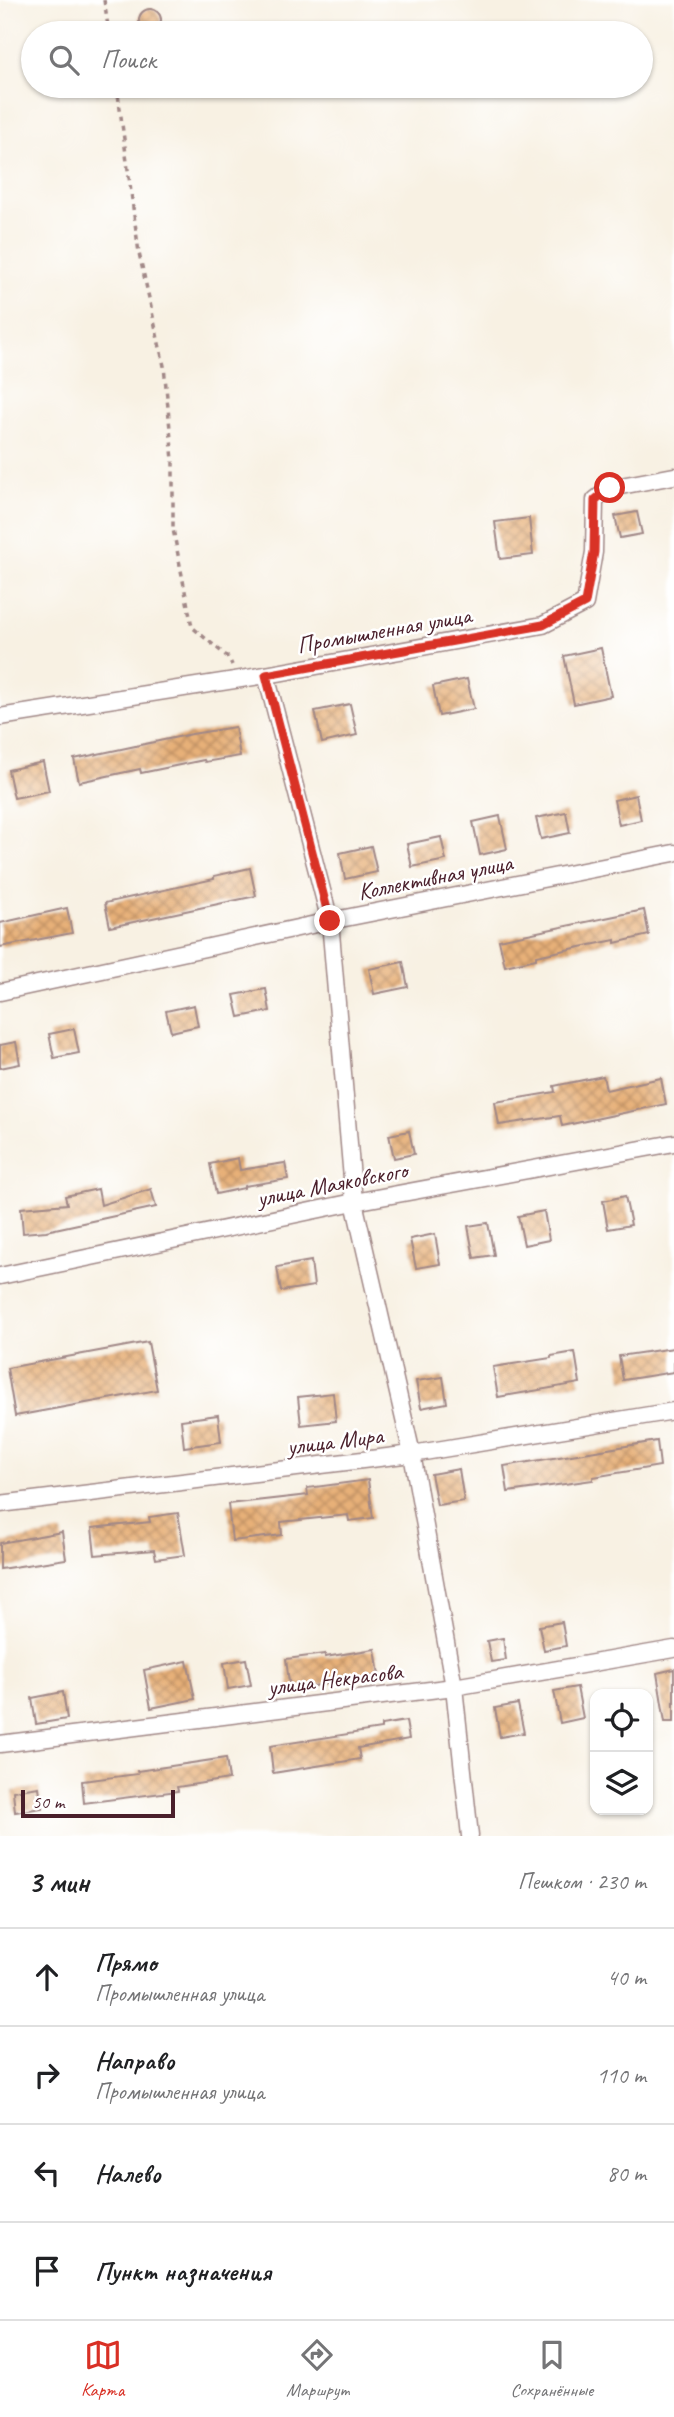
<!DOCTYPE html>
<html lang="ru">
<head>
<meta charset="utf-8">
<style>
	:root { --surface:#fff; --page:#f6f6f6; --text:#202124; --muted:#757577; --line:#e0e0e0; --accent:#d93025 }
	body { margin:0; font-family:Caveat,sans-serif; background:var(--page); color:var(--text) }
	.controls { position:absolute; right:21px; bottom:21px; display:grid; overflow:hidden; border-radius:14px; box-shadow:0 2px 5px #0004 }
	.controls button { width:63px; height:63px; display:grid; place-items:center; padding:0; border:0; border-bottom:2px solid var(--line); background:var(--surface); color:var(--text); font:35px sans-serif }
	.scale { position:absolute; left:21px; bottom:18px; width:154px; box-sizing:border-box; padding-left:7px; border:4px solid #4a1f2b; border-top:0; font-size:19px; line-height:24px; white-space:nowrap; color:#4a1f2b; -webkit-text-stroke:5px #fff; paint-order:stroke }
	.stop { position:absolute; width:21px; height:21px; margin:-16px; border:5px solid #d93025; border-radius:50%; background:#fff }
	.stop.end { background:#d93025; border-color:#fff; box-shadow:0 2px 7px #0008 }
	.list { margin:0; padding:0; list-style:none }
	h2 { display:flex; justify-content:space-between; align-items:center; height:91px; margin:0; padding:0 28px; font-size:30px }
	h2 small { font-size:23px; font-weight:400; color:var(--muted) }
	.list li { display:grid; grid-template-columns:46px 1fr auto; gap:21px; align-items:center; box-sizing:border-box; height:98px; padding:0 28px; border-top:2px solid var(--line) }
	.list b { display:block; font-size:26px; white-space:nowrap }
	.list p { margin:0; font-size:23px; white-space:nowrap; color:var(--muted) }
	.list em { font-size:23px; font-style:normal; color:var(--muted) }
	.icon { flex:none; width:38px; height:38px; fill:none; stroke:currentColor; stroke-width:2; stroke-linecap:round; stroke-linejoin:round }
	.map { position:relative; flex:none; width:674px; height:1836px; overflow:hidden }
	.search { position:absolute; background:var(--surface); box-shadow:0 2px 5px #0004; left:21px; right:21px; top:21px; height:77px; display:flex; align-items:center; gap:18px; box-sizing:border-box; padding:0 24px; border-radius:38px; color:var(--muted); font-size:26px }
	.sheet { height:483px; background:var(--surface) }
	nav { display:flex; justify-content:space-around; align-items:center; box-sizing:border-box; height:98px; border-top:2px solid var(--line); background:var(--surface); font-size:19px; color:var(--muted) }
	nav a { display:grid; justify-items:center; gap:4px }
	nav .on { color:var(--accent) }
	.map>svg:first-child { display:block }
	.building { fill:url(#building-cross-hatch) }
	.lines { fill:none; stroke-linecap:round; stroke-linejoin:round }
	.minor-casing { stroke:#a18887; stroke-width:19 }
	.path { stroke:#a18887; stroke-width:3.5; stroke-dasharray:5 5; stroke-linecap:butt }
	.minor { stroke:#fff; stroke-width:16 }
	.route { stroke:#d93025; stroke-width:9 }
	.labels { text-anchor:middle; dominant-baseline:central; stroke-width:5; stroke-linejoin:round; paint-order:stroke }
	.street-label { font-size:24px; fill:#4a1f2b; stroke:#fff }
</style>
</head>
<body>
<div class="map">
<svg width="674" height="1836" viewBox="0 0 674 1836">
	<defs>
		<pattern id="building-cross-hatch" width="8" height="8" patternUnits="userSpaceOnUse" patternTransform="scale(1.75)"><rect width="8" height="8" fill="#e7b078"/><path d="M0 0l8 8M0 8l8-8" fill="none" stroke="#bd8f63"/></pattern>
	</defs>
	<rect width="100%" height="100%" fill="#fff"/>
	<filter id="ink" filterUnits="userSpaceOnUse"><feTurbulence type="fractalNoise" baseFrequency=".0143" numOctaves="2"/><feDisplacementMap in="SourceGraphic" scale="14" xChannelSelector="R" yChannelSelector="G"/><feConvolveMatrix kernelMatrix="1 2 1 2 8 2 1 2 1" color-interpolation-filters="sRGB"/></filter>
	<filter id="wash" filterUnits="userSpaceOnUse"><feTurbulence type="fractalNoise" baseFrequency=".00686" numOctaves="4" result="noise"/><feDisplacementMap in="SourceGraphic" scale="28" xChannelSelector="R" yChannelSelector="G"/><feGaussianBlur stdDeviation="1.57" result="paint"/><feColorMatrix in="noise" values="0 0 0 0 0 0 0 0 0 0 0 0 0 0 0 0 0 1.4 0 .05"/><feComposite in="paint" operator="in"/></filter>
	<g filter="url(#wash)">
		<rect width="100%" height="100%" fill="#f8f1e3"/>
		<g id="blocks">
			<g class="building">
				<circle cx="150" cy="20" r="11"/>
				<path d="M637,512L642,534L620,538L615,516Z"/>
				<path d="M529,518L533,555L500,559L495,522Z"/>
				<path d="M601,648L611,696L574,704L564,656Z"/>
				<path d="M467,679L474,709L439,716L433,686Z"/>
				<path d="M350,704L357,735L322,743L315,711Z"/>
				<path d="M235,727L240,756L205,762L204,760L141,773L140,769L79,782L74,759L192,734Z"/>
				<path d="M43,762L49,791L14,798L8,770Z"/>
				<path d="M636,795L641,820L619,825L614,800Z"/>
				<path d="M566,812L570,833L541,839L536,818Z"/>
				<path d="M500,816L507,849L480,855L473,822Z"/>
				<path d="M441,837L446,860L412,867L407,844Z"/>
				<path d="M371,846L377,872L345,879L340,853Z"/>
				<path d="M250,868L256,896L110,927L105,903L214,879V876Z"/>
				<path d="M67,908L72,933L0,947V923Z"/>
				<path d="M644,910L649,935L615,943V940L536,956V959L505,966L499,940Z"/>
				<path d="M403,962L408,987L374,994L369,969Z"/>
				<path d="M266,989L270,1011L239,1017L234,995Z"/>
				<path d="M194,1005L198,1026L171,1032L166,1011Z"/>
				<path d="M74,1029L79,1053L54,1058L49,1034Z"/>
				<path d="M16,1042L20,1064L0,1068V1045Z"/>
				<path d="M603,1076L606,1090L661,1078L666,1104L562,1126L560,1116L499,1125L495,1102L555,1092L554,1086Z"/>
				<path d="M409,1131L414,1154L394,1158L389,1135Z"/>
				<path d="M238,1158L240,1170L285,1163L288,1179L244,1186V1188L216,1194L210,1164Z"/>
				<path d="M98,1189L101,1205L151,1189L156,1207L46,1231L23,1233L21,1208L67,1204L65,1196Z"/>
				<path d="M625,1196L631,1225L608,1229L603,1201Z"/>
				<path d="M544,1211L549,1240L524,1245L518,1216Z"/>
				<path d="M488,1223L494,1255L474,1258L468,1226Z"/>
				<path d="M435,1234L440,1264L416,1268L410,1239Z"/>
				<path d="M311,1261L314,1286L281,1291L277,1267Z"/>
				<path d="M148,1342L157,1390L15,1416L7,1368Z"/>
				<path d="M674,1348V1372L623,1380L619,1356Z"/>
				<path d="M575,1352L580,1383L498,1397L493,1367L551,1358V1356Z"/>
				<path d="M443,1377L447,1403L421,1408L416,1381Z"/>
				<path d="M333,1393L336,1421L301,1425L298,1397Z"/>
				<path d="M218,1415L221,1442L184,1447L181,1420Z"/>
				<path d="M657,1441L660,1466L593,1477V1480L508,1492L504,1466Z"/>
				<path d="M459,1469L464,1501L437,1505L431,1474Z"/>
				<path d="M368,1480L373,1518L349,1521L348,1515L281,1522L282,1535L232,1541L228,1504L308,1495L307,1488Z"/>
				<path d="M178,1513L185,1555L156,1559L154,1550L95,1555L92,1528L150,1522L149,1517Z"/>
				<path d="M62,1532L66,1559L0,1569V1543Z"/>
				<path d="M562,1622L566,1646L544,1650L539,1626Z"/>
				<path d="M503,1638L506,1660L491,1662L487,1641Z"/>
				<path d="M375,1649L379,1675L290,1690L286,1659L325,1654V1657Z"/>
				<path d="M246,1659L251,1685L228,1689L224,1663Z"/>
				<path d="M187,1661L195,1699L151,1708L144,1670Z"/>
				<path d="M674,1669V1722H665L657,1673Z"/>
				<path d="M577,1687L583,1718L560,1723L554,1691Z"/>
				<path d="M63,1692L67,1719L36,1724L32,1698Z"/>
				<path d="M518,1704L524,1733L500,1737L495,1708Z"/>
				<path d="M406,1721L409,1739L358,1748L360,1759L273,1773L270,1746L381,1729V1725Z"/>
				<path d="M226,1758L229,1779L177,1787L178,1791L84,1803L82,1781L138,1774L137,1771Z"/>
				<path d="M39,1787L42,1808L15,1812L13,1791Z"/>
			</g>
		</g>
	</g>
	<g filter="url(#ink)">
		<use href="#blocks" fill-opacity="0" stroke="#a18887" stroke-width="2"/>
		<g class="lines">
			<defs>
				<g id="minor">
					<path d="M266,675L330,921L354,1202L412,1454L454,1687L470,1836"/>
					<path d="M0,717L266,675L543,625L585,603L594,552L595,500L610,488L674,476"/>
					<path d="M0,992L330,921L674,853"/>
					<path d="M0,1276L354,1202L674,1143"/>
					<path d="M0,1504L412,1454L674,1411"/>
					<path d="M0,1744L454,1687L674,1649"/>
				</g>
			</defs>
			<use href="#minor" class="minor-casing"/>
			<g class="path">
				<path d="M104,0L109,33"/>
				<path d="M117,86L139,253L164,366L173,460V529L192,627L229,658L232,665"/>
			</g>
			<use href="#minor" class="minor"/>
		</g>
	</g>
	<g class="lines" filter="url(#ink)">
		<path class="route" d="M330,921L266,675L543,625L585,603L594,552L595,500L610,488"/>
	</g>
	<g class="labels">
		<g class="street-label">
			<text transform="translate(384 630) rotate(-10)">Промышленная улица</text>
			<text transform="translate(435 877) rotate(-11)">Коллективная улица</text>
			<text transform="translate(332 1184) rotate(-11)">улица Маяковского</text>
			<text transform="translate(335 1441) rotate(-7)">улица Мира</text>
			<text transform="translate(335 1679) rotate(-7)">улица Некрасова</text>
		</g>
	</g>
</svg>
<div class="controls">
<button><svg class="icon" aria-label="locate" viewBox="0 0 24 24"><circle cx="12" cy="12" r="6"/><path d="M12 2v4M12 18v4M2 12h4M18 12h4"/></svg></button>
<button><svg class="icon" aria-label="layers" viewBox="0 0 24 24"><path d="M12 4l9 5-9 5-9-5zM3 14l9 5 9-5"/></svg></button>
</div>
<div class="scale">50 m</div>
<div class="stop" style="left:610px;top:488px"></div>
<div class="stop end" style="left:330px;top:921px"></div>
<div class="search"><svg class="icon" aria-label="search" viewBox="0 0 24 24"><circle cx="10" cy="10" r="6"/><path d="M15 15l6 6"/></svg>Поиск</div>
</div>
<section class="sheet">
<h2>3 мин<small>Пешком · 230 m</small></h2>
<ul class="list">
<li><svg class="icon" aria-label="ahead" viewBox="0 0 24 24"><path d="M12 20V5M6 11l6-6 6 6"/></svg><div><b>Прямо</b><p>Промышленная улица</p></div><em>40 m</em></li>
<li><svg class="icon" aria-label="right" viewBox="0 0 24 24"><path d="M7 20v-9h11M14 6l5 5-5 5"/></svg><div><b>Направо</b><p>Промышленная улица</p></div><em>110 m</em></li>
<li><svg class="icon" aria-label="left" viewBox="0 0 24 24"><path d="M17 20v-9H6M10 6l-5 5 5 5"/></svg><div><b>Налево</b></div><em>80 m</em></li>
<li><svg class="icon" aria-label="arrive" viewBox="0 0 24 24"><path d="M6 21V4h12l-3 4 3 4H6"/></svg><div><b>Пункт назначения</b></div></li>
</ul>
</section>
<nav>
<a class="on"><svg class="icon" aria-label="map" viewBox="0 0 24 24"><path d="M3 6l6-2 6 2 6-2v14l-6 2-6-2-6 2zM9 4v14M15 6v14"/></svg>Карта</a>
<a><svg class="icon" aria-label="directions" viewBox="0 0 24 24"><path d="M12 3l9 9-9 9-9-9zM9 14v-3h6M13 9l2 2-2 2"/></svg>Маршрут</a>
<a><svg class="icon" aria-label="saved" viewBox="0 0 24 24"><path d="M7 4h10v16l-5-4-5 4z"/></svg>Сохранённые</a>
</nav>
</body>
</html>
